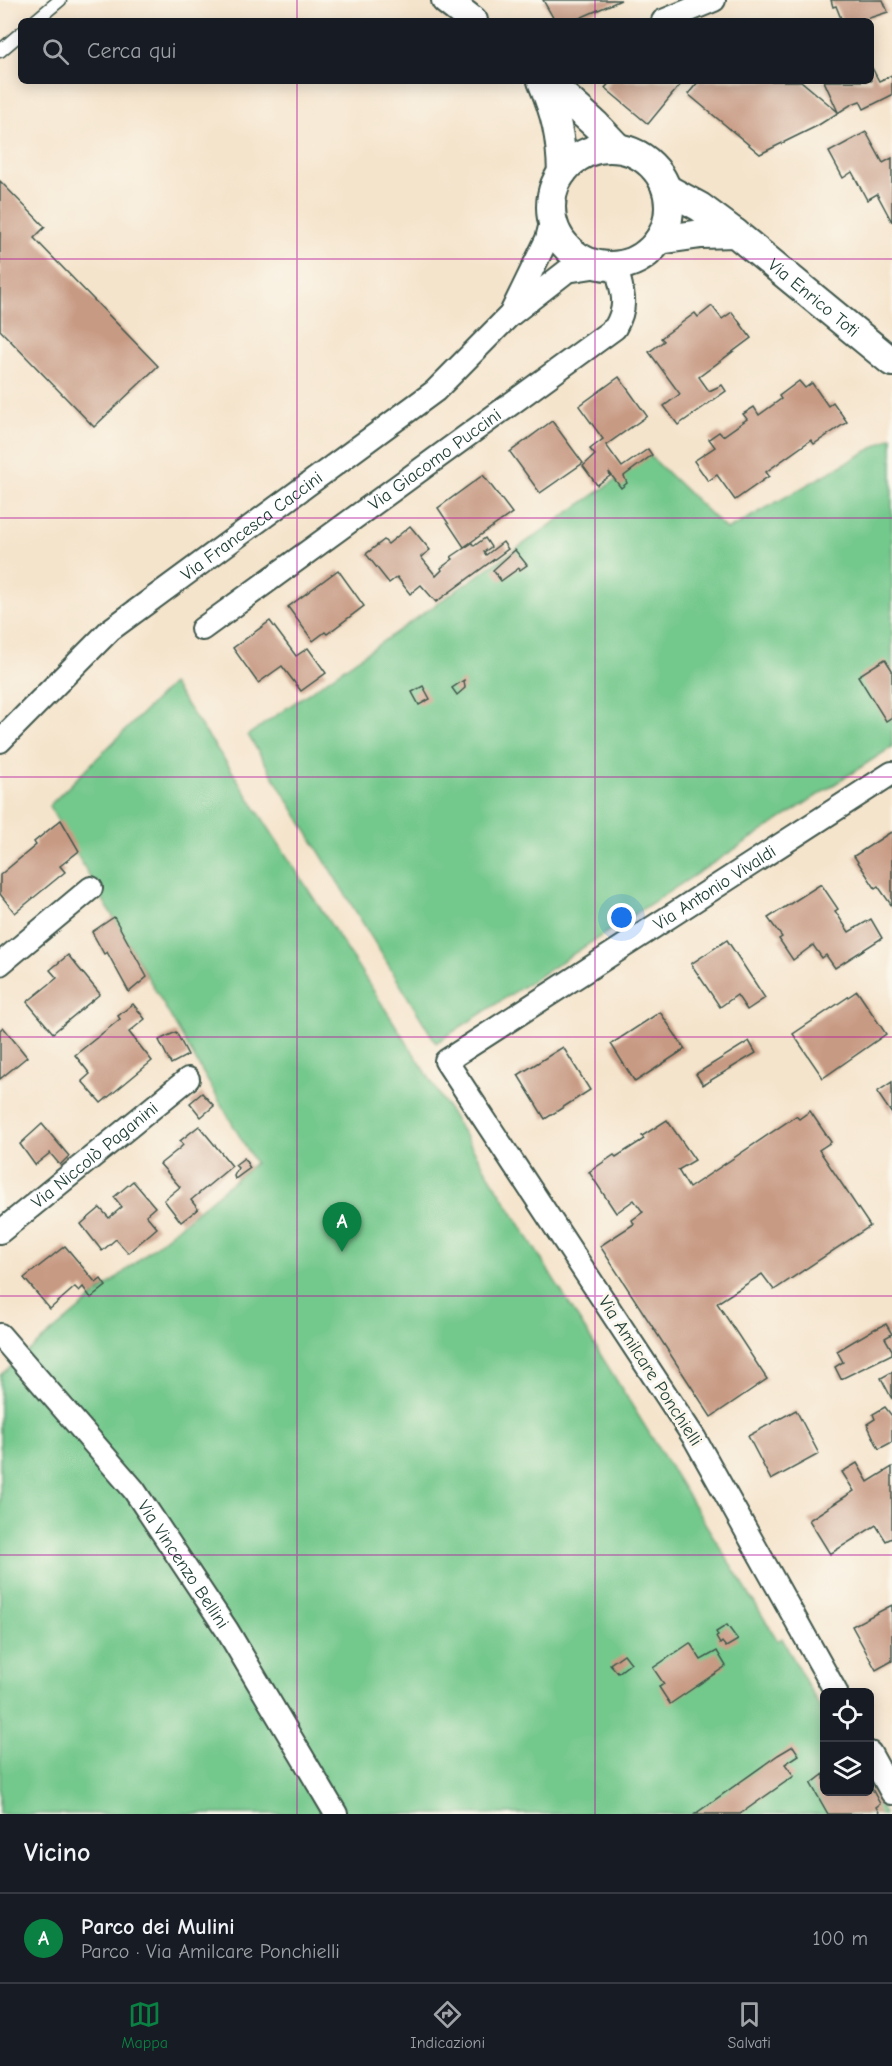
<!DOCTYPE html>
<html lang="it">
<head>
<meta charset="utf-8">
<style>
	:root { --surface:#171b24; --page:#242831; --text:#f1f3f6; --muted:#9ea1a6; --line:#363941; --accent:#0b8043 }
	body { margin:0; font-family:"Comic Neue",sans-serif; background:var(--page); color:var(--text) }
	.controls { position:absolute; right:18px; bottom:18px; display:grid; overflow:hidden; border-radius:9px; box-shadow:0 3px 15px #0003 }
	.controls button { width:54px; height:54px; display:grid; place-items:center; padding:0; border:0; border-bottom:2px solid var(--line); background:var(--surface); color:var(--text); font:30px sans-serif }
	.you { position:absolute; left:622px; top:918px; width:21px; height:21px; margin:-15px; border:4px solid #fff; border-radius:50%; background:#1a73e8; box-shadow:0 0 0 9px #1a73e833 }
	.badge { display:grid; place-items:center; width:39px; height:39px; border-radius:50%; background:var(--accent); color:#fff; font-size:20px; font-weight:700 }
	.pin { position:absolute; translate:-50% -50px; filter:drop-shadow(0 2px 3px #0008) }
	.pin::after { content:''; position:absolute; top:32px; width:21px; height:18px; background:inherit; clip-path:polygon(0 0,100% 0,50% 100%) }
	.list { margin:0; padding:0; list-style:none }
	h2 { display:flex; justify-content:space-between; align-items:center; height:78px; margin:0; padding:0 24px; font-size:26px }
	h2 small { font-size:20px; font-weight:400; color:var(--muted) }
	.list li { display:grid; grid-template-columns:39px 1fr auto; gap:18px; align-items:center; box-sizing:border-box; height:90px; padding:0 24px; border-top:2px solid var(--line) }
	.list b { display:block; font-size:22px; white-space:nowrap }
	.list p { margin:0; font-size:20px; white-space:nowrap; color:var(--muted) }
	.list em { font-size:20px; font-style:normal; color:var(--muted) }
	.icon { flex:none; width:33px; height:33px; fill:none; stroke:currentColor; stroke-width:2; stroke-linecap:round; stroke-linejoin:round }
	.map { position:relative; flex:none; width:892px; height:1814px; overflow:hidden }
	.search { position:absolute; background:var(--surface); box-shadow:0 3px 15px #0003; left:18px; right:18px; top:18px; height:66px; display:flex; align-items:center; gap:15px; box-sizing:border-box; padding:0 21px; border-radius:9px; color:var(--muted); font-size:22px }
	.sheet { height:168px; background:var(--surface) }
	nav { display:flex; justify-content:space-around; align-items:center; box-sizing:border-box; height:84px; border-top:2px solid var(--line); background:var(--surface); font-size:16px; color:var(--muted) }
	nav a { display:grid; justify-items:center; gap:3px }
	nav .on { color:var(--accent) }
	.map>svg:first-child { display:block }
	.green { fill:#73c88c; stroke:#498260; stroke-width:1.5 }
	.building { fill:#c79a83 }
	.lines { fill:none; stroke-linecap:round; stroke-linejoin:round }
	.service-casing { stroke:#3f564b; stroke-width:15 }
	.minor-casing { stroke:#3f564b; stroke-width:26 }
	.tertiary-casing { stroke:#3f564b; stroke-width:32 }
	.service { stroke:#fff; stroke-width:12 }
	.minor { stroke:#fff; stroke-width:22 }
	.tertiary { stroke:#fff; stroke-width:28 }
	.grid { fill:none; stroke:#b5179e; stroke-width:1.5; stroke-opacity:0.55 }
	.labels { text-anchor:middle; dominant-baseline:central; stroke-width:6; stroke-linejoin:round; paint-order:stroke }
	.street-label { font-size:18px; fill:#1f3d34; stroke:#fbf7ec }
</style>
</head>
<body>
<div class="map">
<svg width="892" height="1814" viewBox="0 0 892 1814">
	<rect width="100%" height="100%" fill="#fbf7ec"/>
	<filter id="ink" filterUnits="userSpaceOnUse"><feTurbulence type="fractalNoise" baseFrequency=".0167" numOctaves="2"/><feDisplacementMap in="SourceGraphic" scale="12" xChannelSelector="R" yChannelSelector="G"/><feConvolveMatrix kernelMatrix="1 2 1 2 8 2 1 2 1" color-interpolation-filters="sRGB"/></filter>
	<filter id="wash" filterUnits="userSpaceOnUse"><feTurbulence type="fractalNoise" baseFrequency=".008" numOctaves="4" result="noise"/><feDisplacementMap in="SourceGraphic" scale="24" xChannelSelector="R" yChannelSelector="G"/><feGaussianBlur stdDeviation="1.35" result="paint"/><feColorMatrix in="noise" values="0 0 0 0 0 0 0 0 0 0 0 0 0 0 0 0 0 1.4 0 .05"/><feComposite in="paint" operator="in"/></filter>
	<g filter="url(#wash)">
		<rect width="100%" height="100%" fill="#f5e4cc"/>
		<g class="green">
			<path d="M892,437V747L436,1043L248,735L650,456L727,530Z"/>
			<path d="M172,684L228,765L418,1060L778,1641L782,1638L824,1715V1792H870V1789L885,1814H0V1375L255,1163L49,806Z"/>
		</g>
		<g id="blocks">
			<g class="building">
				<path d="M543,0H621L573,21H555Z"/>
				<path d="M831,0H883L888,12L860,21H842L836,6L833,7Z"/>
				<path d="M871,66L879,81L892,75V95L864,109L860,101L852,104L817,126L760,154L688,94L699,81H801L838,112L824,81H871Z"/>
				<path d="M611,81H675L680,85L648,124L605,88Z"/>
				<path d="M866,132L883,163L892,158V222L877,194L867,200L852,172L843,178L829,152Z"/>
				<path d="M0,181L45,227L34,238L158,366L94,427L0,330Z"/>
				<path d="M712,306L722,319L732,312L751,338L699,377L709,391L722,385L726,391L678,425L664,406L680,394L649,352L664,341L661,338L695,313L698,317Z"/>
				<path d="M619,377L647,416L606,445L622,467L648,449L652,455L624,476L627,483L621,488L609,472L610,476L597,485L583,466L595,455L590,449L603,439L579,406Z"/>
				<path d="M799,381L805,388L812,383L828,406L833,402L847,422L814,444L811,440L766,472L769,476L735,500L717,475L708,481L694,461L715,447L709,439L719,432L723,436L747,419L743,414L754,407L759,415L781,399L779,396Z"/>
				<path d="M552,421L583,463L540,493L510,452Z"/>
				<path d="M483,475L512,513L464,547L438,508Z"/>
				<path d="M410,526L430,550L421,557L436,576L442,570L441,568L453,559L451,557L472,543L474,546L485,538L491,547L484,552L486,555L503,542L508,549L436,602L421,585L410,594L397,577L389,583L366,554L384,540L388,544Z"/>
				<path d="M515,550L527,565L520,570L519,568L501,581L493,570Z"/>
				<path d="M338,570L364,606L327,634L325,632L313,641L288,607Z"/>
				<path d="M270,621L296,656L308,648L326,673L301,691L282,666L258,683L233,648Z"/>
				<path d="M885,659L892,670V717L886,721L858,676Z"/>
				<path d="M464,680L465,688L457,695L452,688Z"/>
				<path d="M423,686L430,699L419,705L412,692Z"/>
				<path d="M61,820L79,851L60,866L65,872L15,913L0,894V875L36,845L34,842Z"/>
				<path d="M891,832L892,833V906L878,886L875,888L854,856Z"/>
				<path d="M821,884L838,909L835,911L849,932L871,919L882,938L835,968L826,955L822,958L813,945L793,960L779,939L782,937L768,918Z"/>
				<path d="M114,917L147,977L129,992L107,952L104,954L92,932Z"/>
				<path d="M727,940L765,998L747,1010L737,995L720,1007L691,964Z"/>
				<path d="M68,955L100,994L53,1033L27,1002L57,978L50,970Z"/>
				<path d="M857,991L886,1034L823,1078L793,1034Z"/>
				<path d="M133,1004L145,1019L129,1032L152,1061L101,1103L82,1081L90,1074L75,1055L120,1019L118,1016Z"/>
				<path d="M660,1012L685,1049L635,1082L611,1044Z"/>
				<path d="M3,1027L27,1057L0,1079V1030Z"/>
				<path d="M176,1032L188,1055L171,1064L159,1040Z"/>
				<path d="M749,1041L756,1053L703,1085L696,1074Z"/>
				<path d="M563,1047L590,1090L545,1119L518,1075Z"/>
				<path d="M892,1082V1114L877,1092Z"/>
				<path d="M202,1093L214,1106L201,1117L190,1103Z"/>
				<path d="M810,1111L831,1142L819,1150L870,1226L774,1290L762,1274L717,1303L767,1379L711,1417L600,1246L634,1224L632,1220L643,1212L634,1200L616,1213L589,1172L614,1155L616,1157L644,1139L642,1136L667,1120L695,1160L678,1170L689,1188L796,1116L799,1119Z"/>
				<path d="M42,1124L69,1156L60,1165L50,1153L35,1165L20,1144Z"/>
				<path d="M199,1126L232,1166L191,1200L198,1209L181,1222L164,1200L180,1187L160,1164L180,1148L183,1145L180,1141Z"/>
				<path d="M244,1158L250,1168L235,1179L234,1176L238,1168L235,1165Z"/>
				<path d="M133,1181L155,1207L146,1215L157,1228L128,1253L116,1239L102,1251L81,1224L100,1208L109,1218L122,1207L114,1197Z"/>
				<path d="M65,1246L96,1283L101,1279L106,1286L91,1298L83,1287L79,1291L75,1287L50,1309L24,1278Z"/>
				<path d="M886,1324L892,1334L885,1338L892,1350V1354L841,1379L835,1367L843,1362L837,1351L876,1328V1329Z"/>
				<path d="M892,1372V1399L881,1378Z"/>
				<path d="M885,1407L892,1416V1442L879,1449L867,1424L875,1419L873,1414Z"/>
				<path d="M796,1410L819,1454L771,1480L748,1436Z"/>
				<path d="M857,1463L868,1482L892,1467V1538L886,1541L876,1525L830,1554L809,1520L854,1491L842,1472Z"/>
				<path d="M892,1605V1661L876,1670L852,1626Z"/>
				<path d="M727,1625L738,1640L726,1647L722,1642L720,1644L716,1637L718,1636L716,1632Z"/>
				<path d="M690,1643L701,1660L717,1651L726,1666L670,1704L659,1687L664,1684L653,1668Z"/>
				<path d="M624,1654L631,1663L618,1673L610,1664Z"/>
				<path d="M793,1746L799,1755L785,1764L794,1776L740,1814H695L778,1755Z"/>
				<path d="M824,1774V1792H870V1785L880,1804L876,1807L880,1814H828L811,1784Z"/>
			</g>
		</g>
	</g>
	<g filter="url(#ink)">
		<use href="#blocks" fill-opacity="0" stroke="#3f564b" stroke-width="1.5"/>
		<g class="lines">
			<defs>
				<g id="service">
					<path d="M35,21L60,0"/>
					<path d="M0,51L21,33"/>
				</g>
				<g id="minor">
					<path d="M663,21L714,0"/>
					<path d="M512,311L547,239L552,219"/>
					<path id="s1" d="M202,629L615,328C629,304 622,292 616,266"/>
					<path id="s2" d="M0,741L110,630L435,391L508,317L567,271L599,266"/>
					<path d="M0,964L91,888"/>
					<path id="s3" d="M0,1232L188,1079"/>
					<path id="s4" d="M0,1335L134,1490L227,1630L336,1814"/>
					<path id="s5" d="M836,1692L695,1439L446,1061L892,773"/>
					<path d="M870,1753L892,1793"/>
				</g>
				<g id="tertiary">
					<path d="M446,0L473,21"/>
					<path d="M542,81C556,114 561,137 562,173"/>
					<path d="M547,81L596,125L618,148"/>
					<circle cx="610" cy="207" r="59"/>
					<path id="s6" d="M667,189L700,207L735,233L892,362"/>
					<path d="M659,240L701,234L735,233"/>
				</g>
			</defs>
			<use href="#service" class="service-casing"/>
			<use href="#minor" class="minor-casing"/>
			<use href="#tertiary" class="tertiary-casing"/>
			<use href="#service" class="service"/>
			<use href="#minor" class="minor"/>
			<use href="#tertiary" class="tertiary"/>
		</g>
	</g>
	<path class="grid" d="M297,0V21M595,0V21M297,81V1814M595,81V1814M0,259H892M0,518H892M0,777H892M0,1037H892M0,1296H892M0,1555H892"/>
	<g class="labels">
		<g class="street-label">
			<text stroke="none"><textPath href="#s6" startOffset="183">Via Enrico Toti</textPath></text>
			<text stroke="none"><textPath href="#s1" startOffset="288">Via Giacomo Puccini</textPath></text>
			<text stroke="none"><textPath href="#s2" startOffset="332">Via Francesca Caccini</textPath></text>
			<text stroke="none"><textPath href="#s5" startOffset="1062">Via Antonio Vivaldi</textPath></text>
			<text stroke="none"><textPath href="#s3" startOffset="122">Via Niccolò Paganini</textPath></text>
			<text transform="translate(650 1371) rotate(57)">Via Amilcare Ponchielli</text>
			<text stroke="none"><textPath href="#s4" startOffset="294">Via Vincenzo Bellini</textPath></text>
		</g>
	</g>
</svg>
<div class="controls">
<button><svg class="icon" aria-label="locate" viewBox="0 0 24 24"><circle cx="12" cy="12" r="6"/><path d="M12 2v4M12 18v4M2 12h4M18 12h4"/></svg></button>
<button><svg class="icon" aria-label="layers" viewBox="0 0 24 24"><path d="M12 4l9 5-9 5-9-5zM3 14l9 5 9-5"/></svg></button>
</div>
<div class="you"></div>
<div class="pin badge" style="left:342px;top:1252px">A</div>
<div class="search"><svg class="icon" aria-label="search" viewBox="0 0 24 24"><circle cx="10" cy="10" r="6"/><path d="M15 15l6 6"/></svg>Cerca qui</div>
</div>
<section class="sheet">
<h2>Vicino<small></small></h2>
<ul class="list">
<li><span class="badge">A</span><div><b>Parco dei Mulini</b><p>Parco · Via Amilcare Ponchielli</p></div><em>100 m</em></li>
</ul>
</section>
<nav>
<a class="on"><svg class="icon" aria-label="map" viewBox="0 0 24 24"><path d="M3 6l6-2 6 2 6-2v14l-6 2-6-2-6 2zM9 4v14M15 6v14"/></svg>Mappa</a>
<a><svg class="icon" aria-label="directions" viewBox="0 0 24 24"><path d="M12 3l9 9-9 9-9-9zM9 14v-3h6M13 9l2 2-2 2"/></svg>Indicazioni</a>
<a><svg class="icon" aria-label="saved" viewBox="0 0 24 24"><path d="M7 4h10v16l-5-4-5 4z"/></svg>Salvati</a>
</nav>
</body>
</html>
